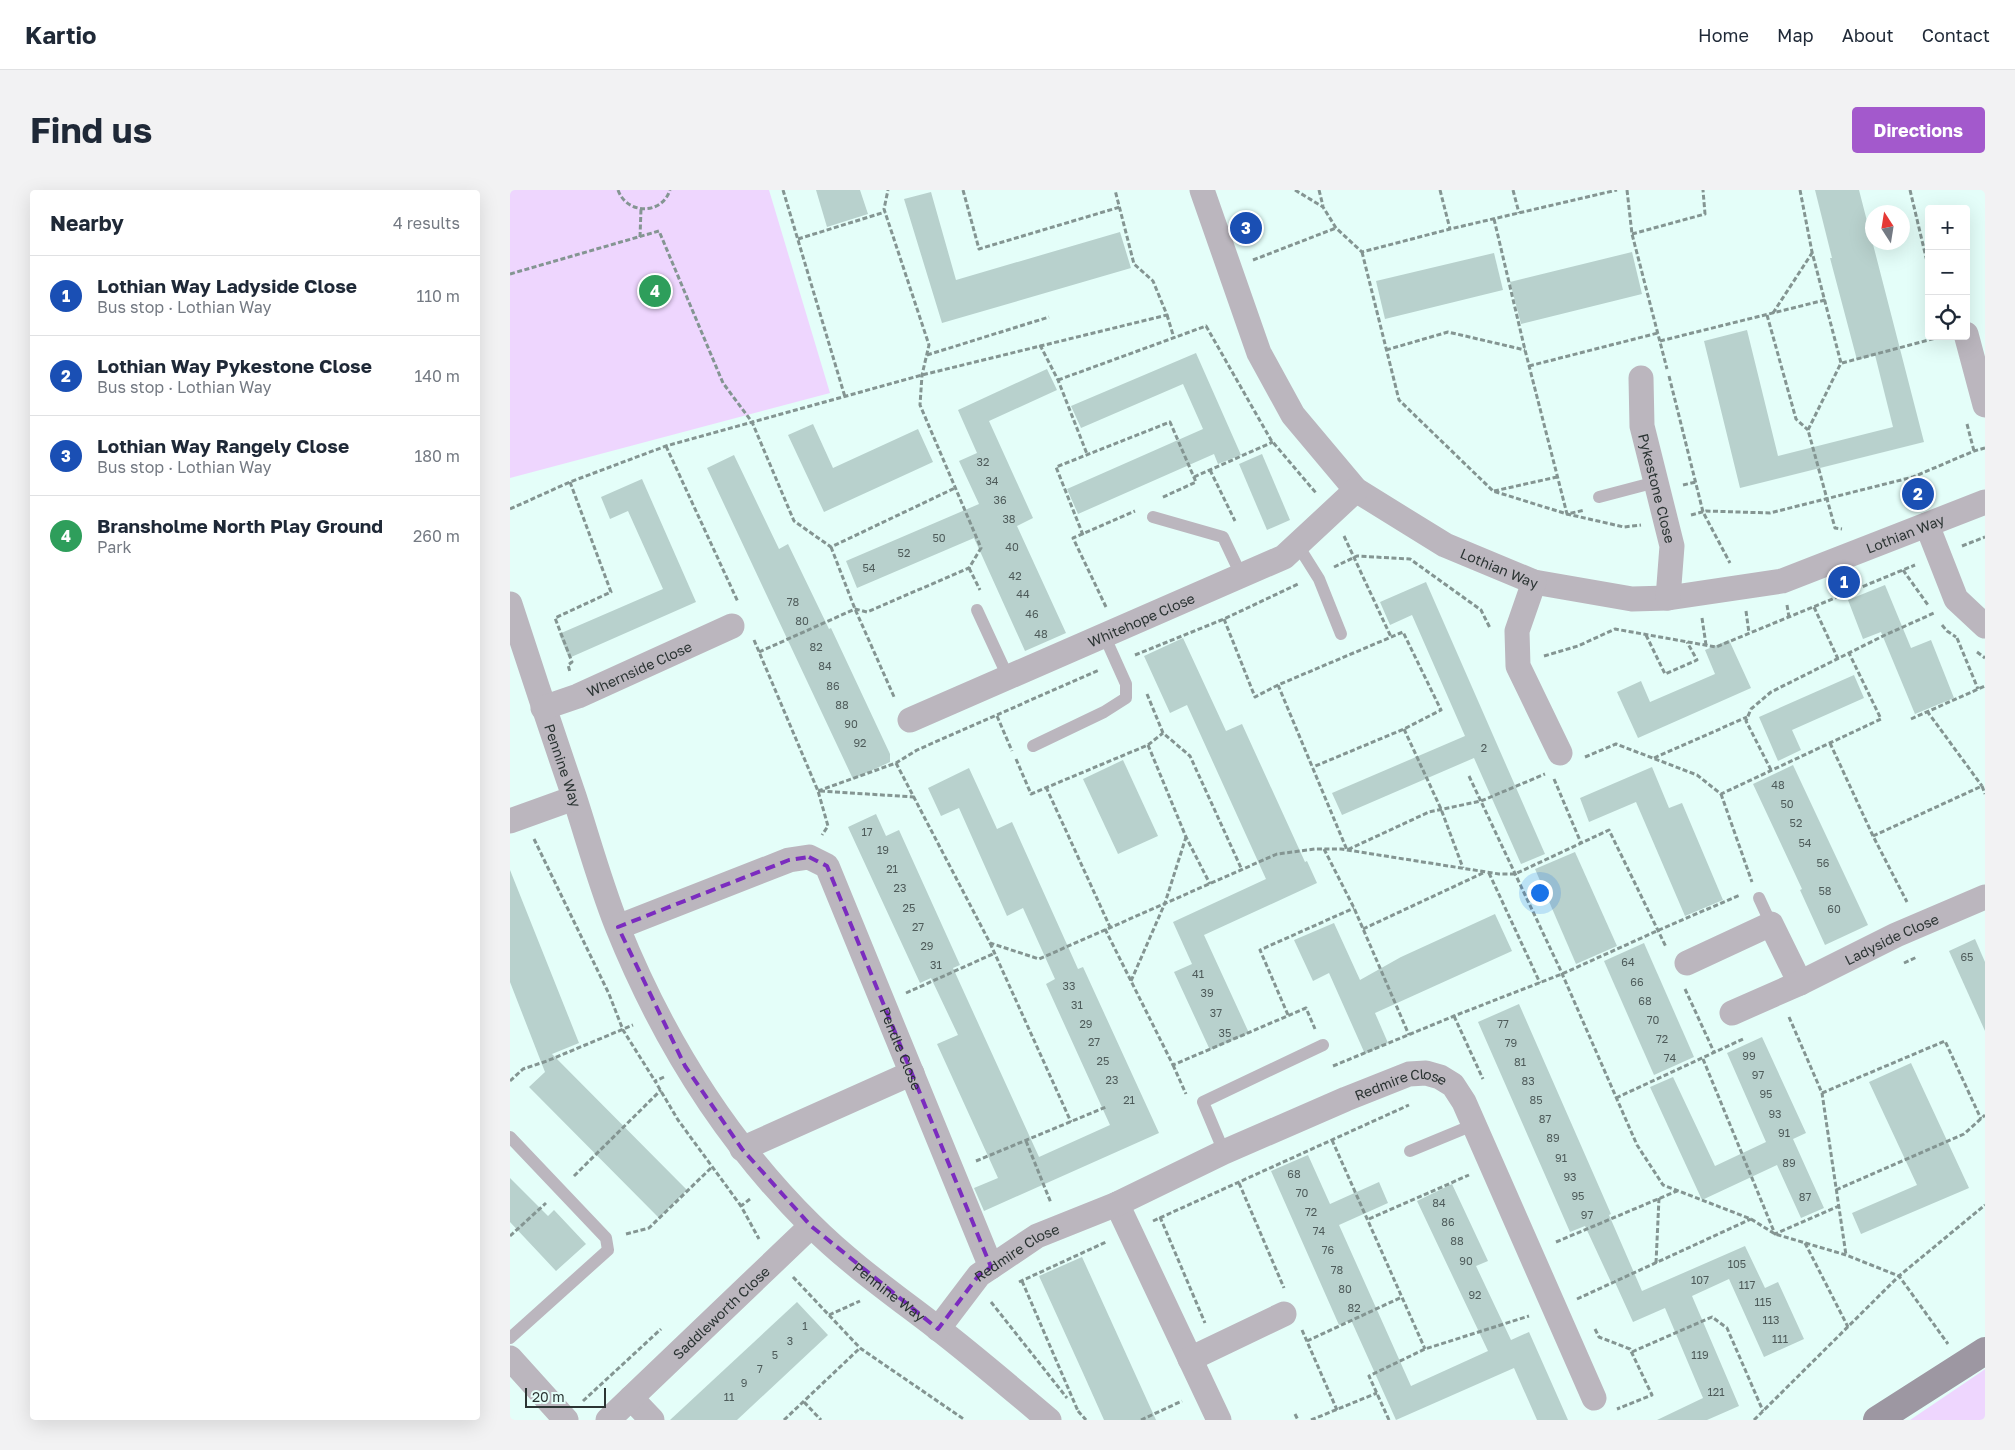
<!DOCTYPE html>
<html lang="en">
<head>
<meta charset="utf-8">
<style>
	:root { --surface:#fff; --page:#f2f2f3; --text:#1f2937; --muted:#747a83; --line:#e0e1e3; --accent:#a359cc }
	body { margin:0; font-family:"Golos Text",sans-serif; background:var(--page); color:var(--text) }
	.controls { position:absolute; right:15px; top:15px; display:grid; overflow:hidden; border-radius:5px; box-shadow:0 5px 20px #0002 }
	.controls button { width:45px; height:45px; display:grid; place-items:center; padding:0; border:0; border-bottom:1px solid var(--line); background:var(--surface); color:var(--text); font:25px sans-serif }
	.compass { position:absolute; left:1355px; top:15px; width:45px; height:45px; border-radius:50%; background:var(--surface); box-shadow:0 5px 20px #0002; rotate:348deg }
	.scale { position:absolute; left:15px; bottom:12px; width:81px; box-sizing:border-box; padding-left:5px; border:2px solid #2b3433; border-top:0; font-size:14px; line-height:18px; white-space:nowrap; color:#2b3433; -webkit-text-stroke:4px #e4fef9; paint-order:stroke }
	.you { position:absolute; left:1029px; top:702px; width:18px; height:18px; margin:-12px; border:4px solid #fff; border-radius:50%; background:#1a73e8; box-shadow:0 0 0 8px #1a73e833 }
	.badge { display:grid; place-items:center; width:32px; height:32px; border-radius:50%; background:var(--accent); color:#fff; font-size:16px; font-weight:700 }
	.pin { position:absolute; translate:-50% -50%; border:2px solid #fff; box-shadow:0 1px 5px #0006 }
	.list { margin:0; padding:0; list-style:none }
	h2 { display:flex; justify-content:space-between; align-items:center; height:65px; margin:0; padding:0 20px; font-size:21px }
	h2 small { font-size:16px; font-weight:400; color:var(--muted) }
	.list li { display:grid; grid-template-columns:32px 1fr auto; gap:15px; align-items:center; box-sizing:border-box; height:80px; padding:0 20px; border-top:1px solid var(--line) }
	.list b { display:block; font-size:19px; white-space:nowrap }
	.list p { margin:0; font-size:16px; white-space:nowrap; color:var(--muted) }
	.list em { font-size:16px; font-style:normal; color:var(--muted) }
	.icon { flex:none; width:28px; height:28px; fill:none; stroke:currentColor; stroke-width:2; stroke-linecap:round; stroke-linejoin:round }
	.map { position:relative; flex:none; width:1475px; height:1230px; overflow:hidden; border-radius:5px }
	header { display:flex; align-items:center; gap:30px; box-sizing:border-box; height:70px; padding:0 25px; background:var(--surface); border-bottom:1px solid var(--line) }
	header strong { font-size:24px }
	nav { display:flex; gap:28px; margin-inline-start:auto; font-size:18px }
	.intro { display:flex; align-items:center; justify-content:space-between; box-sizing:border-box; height:120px; padding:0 30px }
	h1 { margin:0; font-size:35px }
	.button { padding:12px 22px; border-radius:5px; background:var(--accent); color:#fff; font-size:18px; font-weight:700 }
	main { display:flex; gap:30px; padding:0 30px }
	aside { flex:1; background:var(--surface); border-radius:5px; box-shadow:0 5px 20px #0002 }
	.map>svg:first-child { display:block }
	.green { fill:#eed6fe }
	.building { fill:#b8d1cd }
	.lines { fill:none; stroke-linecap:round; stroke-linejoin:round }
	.path { stroke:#849592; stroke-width:3; stroke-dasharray:5 2.5; stroke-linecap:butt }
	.lane { stroke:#bbb6be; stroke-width:12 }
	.street { stroke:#bbb6be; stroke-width:25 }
	.secondary { stroke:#9d97a2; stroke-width:28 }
	.marked { fill:none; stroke:#7b2cbf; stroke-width:4; stroke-dasharray:10 6; stroke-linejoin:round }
	.labels { text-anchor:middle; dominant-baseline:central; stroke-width:4; stroke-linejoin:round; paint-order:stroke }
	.number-label { font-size:11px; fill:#4e5b5a }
	.street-label { font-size:14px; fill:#2b3433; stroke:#e4fef9 }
</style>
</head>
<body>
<header>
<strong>Kartio</strong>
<nav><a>Home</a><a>Map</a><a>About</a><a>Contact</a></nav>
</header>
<div class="intro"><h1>Find us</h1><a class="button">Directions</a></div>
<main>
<aside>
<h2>Nearby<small>4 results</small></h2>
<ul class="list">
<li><span class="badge" style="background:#1a4fb4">1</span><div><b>Lothian Way Ladyside Close</b><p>Bus stop · Lothian Way</p></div><em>110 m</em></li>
<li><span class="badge" style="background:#1a4fb4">2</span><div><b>Lothian Way Pykestone Close</b><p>Bus stop · Lothian Way</p></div><em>140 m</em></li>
<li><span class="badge" style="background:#1a4fb4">3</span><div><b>Lothian Way Rangely Close</b><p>Bus stop · Lothian Way</p></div><em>180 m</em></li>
<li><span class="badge" style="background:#2e9e5b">4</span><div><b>Bransholme North Play Ground</b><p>Park</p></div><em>260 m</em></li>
</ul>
</aside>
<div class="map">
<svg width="1475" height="1230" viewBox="0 0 1475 1230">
	<rect width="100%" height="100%" fill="#e4fef9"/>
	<g class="green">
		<path d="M0,0H259L320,203L0,288Z"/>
		<path d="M1475,1179V1230H1400L1471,1182Z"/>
	</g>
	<g class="building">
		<path d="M306,0H350L358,24L317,37Z"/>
		<path d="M1305,0H1349L1414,252L1230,298L1194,151L1237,140L1268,266L1383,237L1365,165L1347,170L1320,68H1322Z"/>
		<path d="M421,2L446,90L610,42L621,78L432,133L394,9Z"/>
		<path d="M1122,62L1132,104L1011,134L1000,92Z"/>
		<path d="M984,63L993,100L875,129L866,91Z"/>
		<path d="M686,163L731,265L708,274L704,264L568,324L557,299L693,239L673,194L571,238L561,216Z"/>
		<path d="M537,179L547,200L479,231L523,328L507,336L556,443L515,461L464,348L347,398L336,371L469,314L449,271L467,263L448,220Z"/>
		<path d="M303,234L323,278L408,239L423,272L314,322L278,245Z"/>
		<path d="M752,264L780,330L757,340L729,274Z"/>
		<path d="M224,265L269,359L278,354L319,439L321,438L380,564V572L343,589L197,278Z"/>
		<path d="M132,289L186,412L59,468L49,444L153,399L118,321L100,329L91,307Z"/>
		<path d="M916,392L1035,664L1011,674L964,568L832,625L822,603L955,546L902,425L880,435L870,412Z"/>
		<path d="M1375,395L1401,458L1421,450L1444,508L1405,524L1371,442L1353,449L1338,410Z"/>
		<path d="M673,448L716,541L732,534L795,672L797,671L807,693L694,745L739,843L700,860L664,782L682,774L663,732L756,689L677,515L660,523L634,466Z"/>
		<path d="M1219,450L1241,498L1128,548L1107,502L1131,491L1140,512L1205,484L1195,460Z"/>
		<path d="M1344,485L1354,508L1282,540L1291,560L1268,571L1249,527Z"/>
		<path d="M613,570L648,646L608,664L573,589Z"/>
		<path d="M1283,575L1358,735L1315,755L1290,700L1292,699L1243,594Z"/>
		<path d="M1142,577L1159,618L1172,613L1213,710L1175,726L1126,612L1079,632L1070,608Z"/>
		<path d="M459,578L487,639L502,632L568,779L573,777L649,943L474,1021L464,998L488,988L427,854L448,845L421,788L410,793L338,637L366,624L376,646L389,640L450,775L443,778L529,967L600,935L536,794L545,789L513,718L497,726L449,618L431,626L418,598Z"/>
		<path d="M1065,662L1107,756L1066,774L1025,679Z"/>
		<path d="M0,680L69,853L42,864L177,1000L149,1028L19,897L35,882L0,792Z"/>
		<path d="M985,724L1002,761L865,823L878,853L855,864L819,783L803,791L784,750L824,733L850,790L891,767Z"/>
		<path d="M1465,749L1475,772V841L1439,761Z"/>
		<path d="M1134,753L1184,867L1144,885L1094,771Z"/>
		<path d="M1009,814L1101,1024L1099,1025L1132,1101L1235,1056L1255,1098L1268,1092L1294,1149L1254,1167L1219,1089L1182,1106L1229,1216L1197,1230H1147L1193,1208L1155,1118L1123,1132L1104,1090L1101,1092L1075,1036L1060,1042L968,832Z"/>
		<path d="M1252,847L1296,943L1283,949L1314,1018L1291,1028L1267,975L1192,1010L1140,897L1163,887L1205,976L1256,952L1217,863Z"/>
		<path d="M1401,873L1459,998L1351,1044L1342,1023L1407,995L1359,892Z"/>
		<path d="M798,965L820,1014L869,992L878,1013L829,1035L901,1196L978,1161L907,1011L942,994L978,1071L966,1076L1001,1150L1019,1142L1058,1230H1027L1004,1178L886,1230L841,1130L829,1135L761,981Z"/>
		<path d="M0,988L38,1026L44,1020L76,1054L46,1081L0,1032Z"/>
		<path d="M572,1067L607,1144L646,1230H594L573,1183L529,1086Z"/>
		<path d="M287,1112L318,1145L227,1230H160Z"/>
	</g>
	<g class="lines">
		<g class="path">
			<path d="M108,0C117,25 152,25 160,0"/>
			<path d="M273,0L335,207"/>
			<path d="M453,0L469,59L610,17"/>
			<path d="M785,0L813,17L826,38L852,62L940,39L1107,0"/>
			<path d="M809,0L813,16"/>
			<path d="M930,0L940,39"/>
			<path d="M1003,0L1009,23"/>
			<path d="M1117,0L1122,44L1157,179"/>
			<path d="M1290,0L1302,62L1331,173L1298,240L1325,338L1332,339"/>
			<path d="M1400,0L1419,80"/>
			<path d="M984,29L1015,160L1057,324L1075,320"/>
			<path d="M1122,44L1195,24L1193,0"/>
			<path d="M130,47L131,19"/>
			<path d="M288,49L375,22"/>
			<path d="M852,62L889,210L983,301L1057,324L1114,337L1131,335"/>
			<path d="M743,70L826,38"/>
			<path d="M0,84L149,41L213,193L242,232L284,331L321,357L445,298"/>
			<path d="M1263,123L1302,63"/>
			<path d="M657,125L664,148"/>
			<path d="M1257,125L1286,229L1298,240"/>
			<path d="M1150,151L1315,110"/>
			<path d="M530,155L548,190L577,264"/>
			<path d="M876,160L938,142L1015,160"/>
			<path d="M417,165L539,127"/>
			<path d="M1332,173L1430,147"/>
			<path d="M1019,176L1148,143"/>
			<path d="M1159,186L1193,322L1220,373"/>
			<path d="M548,190L696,136L761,250L806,303"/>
			<path d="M1457,234L1464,261"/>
			<path d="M156,256L228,412"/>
			<path d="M700,280L725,331"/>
			<path d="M684,287L763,252"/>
			<path d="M60,292L101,402L45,428L62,472L58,475L60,482"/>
			<path d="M1173,295L1186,292"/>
			<path d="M984,301L1047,287"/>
			<path d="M0,319L60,292L156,256L412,185L657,125L643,91L624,74L605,0"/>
			<path d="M1181,325L1196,321L1260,323L1403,287L1464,261L1475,258"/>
			<path d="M573,345L546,277L660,232L686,292L651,308"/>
			<path d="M834,346L881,447"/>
			<path d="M1452,356L1475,347"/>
			<path d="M321,357L345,419L385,509"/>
			<path d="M824,377L847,366L900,369L971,420L980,438"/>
			<path d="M459,378L470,400"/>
			<path d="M1393,380L1418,415"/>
			<path d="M1277,415L1279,427"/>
			<path d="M596,417L563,348L625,321"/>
			<path d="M1304,417L1328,469"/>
			<path d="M1236,421L1239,443"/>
			<path d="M1192,428L1196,455"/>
			<path d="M714,429L745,507L768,495L893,442L931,520L894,539L803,577"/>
			<path d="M1432,435L1437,441L1446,447"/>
			<path d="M1136,445L1155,484L1187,470L1177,452"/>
			<path d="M1447,448L1468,499"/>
			<path d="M244,450L308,601L318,636L312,645"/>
			<path d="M249,462L345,419L357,422L459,378L471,358L410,215L412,185L419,155L374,19L378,0"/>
			<path d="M1467,462L1475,468"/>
			<path d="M625,465L714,429L788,394"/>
			<path d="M1034,466L1068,456L1105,439L1206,457L1405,375"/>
			<path d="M768,495L837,660L919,622L971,611L1035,584"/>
			<path d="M637,504L653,543L680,566L732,680"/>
			<path d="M1417,521L1472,596"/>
			<path d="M487,526L502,561"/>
			<path d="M1401,529L1475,496"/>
			<path d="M894,539L931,619L953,678"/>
			<path d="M1320,553L1363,646L1397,712"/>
			<path d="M638,555L676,647L700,694"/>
			<path d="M1075,567L1106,554L1187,585L1211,604L1371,529L1339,463"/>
			<path d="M1144,568L1237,527"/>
			<path d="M506,569L521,604L638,555L653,543"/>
			<path d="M386,573L480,753L529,769L767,664L805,659H831L989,684H1005L1099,640L1156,757"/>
			<path d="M1261,580L1236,531L1241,519L1261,502L1373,446L1424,423"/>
			<path d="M959,586L1050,779L1127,955L1153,995L1241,1029L1265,1044L1336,1065L1389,1086L1438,1154"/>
			<path d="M1044,589L1071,653"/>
			<path d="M536,597L600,737"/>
			<path d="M308,601L386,573L407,560L589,480"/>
			<path d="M310,601L404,607"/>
			<path d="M1211,604L1242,692"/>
			<path d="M1363,646L1472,596L1475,604"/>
			<path d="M24,649L99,804L113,840L145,891"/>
			<path d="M814,659L844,718L899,845"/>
			<path d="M979,683L1030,793"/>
			<path d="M595,739L663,875L796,818L805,839"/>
			<path d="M853,739L973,683"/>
			<path d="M480,753L561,932"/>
			<path d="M1394,773L1407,767"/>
			<path d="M621,791L655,713L676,647"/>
			<path d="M1175,799L1204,862"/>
			<path d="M396,803L485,763"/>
			<path d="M778,825L750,760L844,718"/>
			<path d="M944,826L973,889"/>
			<path d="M1279,827L1312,903L1336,1065"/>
			<path d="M1193,869L1265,1044L1329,1016"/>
			<path d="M663,875L676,904"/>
			<path d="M823,876L944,826L1052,784L1149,740L1230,705"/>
			<path d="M154,887L145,891L168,930L231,1016"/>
			<path d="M0,891L13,879L37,871L123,835"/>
			<path d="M1312,903L1435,851L1471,929"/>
			<path d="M1106,908L1233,849"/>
			<path d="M822,950L915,1159"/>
			<path d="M516,951L541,1013"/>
			<path d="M466,971L596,917"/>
			<path d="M64,986L151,900"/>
			<path d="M729,993L774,1098"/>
			<path d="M1326,1000L1454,944L1475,925"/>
			<path d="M240,1009L231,1016L249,1049"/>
			<path d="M650,1027L695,1133"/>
			<path d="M859,1029L959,985"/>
			<path d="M643,1031L899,915"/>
			<path d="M116,1044L139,1038L202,977"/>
			<path d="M0,1046L36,1013"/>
			<path d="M1046,1052L1167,1001"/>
			<path d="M1295,1053L1338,1137"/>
			<path d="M1146,1073L1149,1008"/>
			<path d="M283,1087L350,1158L455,1230"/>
			<path d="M512,1091L568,1221"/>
			<path d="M509,1092L596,1052"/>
			<path d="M1067,1109L1241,1029"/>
			<path d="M481,1112L557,1208"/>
			<path d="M319,1125L350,1111"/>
			<path d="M1085,1139L1089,1147L1120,1159L1142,1205L1107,1219"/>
			<path d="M792,1140L827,1220"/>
			<path d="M797,1151L892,1107"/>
			<path d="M1122,1162L1202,1127L1217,1138L1253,1221"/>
			<path d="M73,1211L151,1139"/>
			<path d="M294,1212L311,1230"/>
			<path d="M568,1221L576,1230"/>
			<path d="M785,1224L788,1230"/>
			<path d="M274,1230L350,1158"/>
			<path d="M631,1230L672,1211"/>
			<path d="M801,1230L867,1203"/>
			<path d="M879,1230L859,1186L915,1159L1019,1126"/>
			<path d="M1244,1230L1389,1086L1475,1015"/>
		</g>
		<g class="lane">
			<path d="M1089,307L1146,292"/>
			<path d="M643,327L713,347L731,385"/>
			<path d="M787,354L809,389L831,444"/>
			<path d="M467,420L498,487"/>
			<path d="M523,556L594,522L616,508V494L594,445"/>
			<path d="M1249,708L1261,734"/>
			<path d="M0,947L96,1048L98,1060L0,1148"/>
			<path d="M900,961L963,935"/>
			<path d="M714,962L693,912L813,855"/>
		</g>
		<g class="street">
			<path id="s1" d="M692,0L749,163L783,225L846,300L935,355L1024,392L1122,409L1158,408L1272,391L1475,312"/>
			<path d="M1456,144L1475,215"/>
			<path id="s2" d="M1131,188L1132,236L1162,356L1158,408"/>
			<path d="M1417,335L1446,409L1475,436"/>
			<path d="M1024,392L1007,441L1008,476L1050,563"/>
			<path id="s3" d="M0,414C21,479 42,542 64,606C78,649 90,693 107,736C152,848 215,950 301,1035C339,1073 383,1104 426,1137C465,1167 502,1199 539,1230"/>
			<path id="s4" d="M33,518L68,506L222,436"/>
			<path id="s5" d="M400,530L774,367L846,300"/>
			<path d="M0,631L64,608"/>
			<path id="s6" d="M108,737L279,670L299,667L317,676L481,1077"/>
			<path d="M1177,773L1261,734L1290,793"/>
			<path id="s7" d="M1222,823L1290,793L1386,745L1475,707"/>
			<path d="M232,959L402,883"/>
			<path d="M607,1014L709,1230"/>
			<path id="s8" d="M428,1139L469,1085L527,1046L607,1014L714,962L836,909L899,884L916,883L930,887L943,895L954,912L1084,1208"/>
			<path d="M0,1168L56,1230"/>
			<path d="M680,1169L774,1124"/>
			<path d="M121,1208L142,1230"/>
			<path id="s9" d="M98,1230L301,1036"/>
		</g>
		<path class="secondary" d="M1367,1230L1475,1161"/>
	</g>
	<path class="marked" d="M299,667L317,676L481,1077L469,1085L428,1139L301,1036L232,959L175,876L108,737L279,670Z"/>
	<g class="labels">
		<g class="number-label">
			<text x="473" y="271">32</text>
			<text x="482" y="290">34</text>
			<text x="490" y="309">36</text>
			<text x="499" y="328">38</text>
			<text x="429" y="347">50</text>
			<text x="502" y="356">40</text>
			<text x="394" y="362">52</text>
			<text x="359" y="377">54</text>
			<text x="505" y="385">42</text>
			<text x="513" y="403">44</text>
			<text x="283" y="411">78</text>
			<text x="522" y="423">46</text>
			<text x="292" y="430">80</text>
			<text x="531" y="443">48</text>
			<text x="306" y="456">82</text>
			<text x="315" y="475">84</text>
			<text x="323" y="495">86</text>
			<text x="332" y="514">88</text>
			<text x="341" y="533">90</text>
			<text x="350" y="552">92</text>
			<text x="974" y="557">2</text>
			<text x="1268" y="594">48</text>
			<text x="1277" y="613">50</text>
			<text x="1286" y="632">52</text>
			<text x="357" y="641">17</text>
			<text x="1295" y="652">54</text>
			<text x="373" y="659">19</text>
			<text x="1313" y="672">56</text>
			<text x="382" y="678">21</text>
			<text x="390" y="697">23</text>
			<text x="1315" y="700">58</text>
			<text x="399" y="717">25</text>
			<text x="1324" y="718">60</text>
			<text x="408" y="736">27</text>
			<text x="417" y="755">29</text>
			<text x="1457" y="766">65</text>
			<text x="1118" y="771">64</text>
			<text x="426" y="774">31</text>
			<text x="688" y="783">41</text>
			<text x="1127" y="791">66</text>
			<text x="559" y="795">33</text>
			<text x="697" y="802">39</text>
			<text x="1135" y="810">68</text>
			<text x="567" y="814">31</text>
			<text x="706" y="822">37</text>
			<text x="1143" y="829">70</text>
			<text x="576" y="833">29</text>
			<text x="993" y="833">77</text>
			<text x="715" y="842">35</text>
			<text x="1152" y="848">72</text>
			<text x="584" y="851">27</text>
			<text x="1001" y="852">79</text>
			<text x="1239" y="865">99</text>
			<text x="1160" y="867">74</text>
			<text x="593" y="870">25</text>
			<text x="1010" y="871">81</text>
			<text x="1248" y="884">97</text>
			<text x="602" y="889">23</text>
			<text x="1018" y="890">83</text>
			<text x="1256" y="903">95</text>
			<text x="619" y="909">21</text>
			<text x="1026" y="909">85</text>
			<text x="1265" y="923">93</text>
			<text x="1035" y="928">87</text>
			<text x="1274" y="942">91</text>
			<text x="1043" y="947">89</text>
			<text x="1051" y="967">91</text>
			<text x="1279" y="972">89</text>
			<text x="784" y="983">68</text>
			<text x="1060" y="986">93</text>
			<text x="792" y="1002">70</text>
			<text x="1068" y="1005">95</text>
			<text x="1295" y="1006">87</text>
			<text x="929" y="1012">84</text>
			<text x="801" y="1021">72</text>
			<text x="1077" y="1024">97</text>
			<text x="938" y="1031">86</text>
			<text x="809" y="1040">74</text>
			<text x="947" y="1050">88</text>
			<text x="818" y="1059">76</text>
			<text x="956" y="1070">90</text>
			<text x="1227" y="1073">105</text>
			<text x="827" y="1079">78</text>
			<text x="1190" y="1089">107</text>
			<text x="1237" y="1094">117</text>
			<text x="835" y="1098">80</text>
			<text x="965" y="1104">92</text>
			<text x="1253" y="1111">115</text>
			<text x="844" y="1117">82</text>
			<text x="1261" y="1129">113</text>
			<text x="295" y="1135">1</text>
			<text x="1270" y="1148">111</text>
			<text x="280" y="1150">3</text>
			<text x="265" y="1164">5</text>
			<text x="1190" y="1164">119</text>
			<text x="250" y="1178">7</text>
			<text x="234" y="1192">9</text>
			<text x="1206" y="1201">121</text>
			<text x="219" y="1206">11</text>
		</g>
		<g class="street-label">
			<text stroke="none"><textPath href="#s2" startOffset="112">Pykestone Close</textPath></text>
			<text stroke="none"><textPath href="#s1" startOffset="925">Lothian Way</textPath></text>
			<text stroke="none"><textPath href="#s1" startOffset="505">Lothian Way</textPath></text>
			<text stroke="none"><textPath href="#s5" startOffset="252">Whitehope Close</textPath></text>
			<text stroke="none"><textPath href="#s4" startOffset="104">Whernside Close</textPath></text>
			<text stroke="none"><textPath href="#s3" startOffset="170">Pennine Way</textPath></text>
			<text stroke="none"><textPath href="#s7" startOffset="176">Ladyside Close</textPath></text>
			<text stroke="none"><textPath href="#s6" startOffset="421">Pendle Close</textPath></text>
			<text stroke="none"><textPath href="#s8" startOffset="534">Redmire Close</textPath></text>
			<text stroke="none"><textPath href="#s8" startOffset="112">Redmire Close</textPath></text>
			<text stroke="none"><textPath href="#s3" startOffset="801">Pennine Way</textPath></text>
			<text stroke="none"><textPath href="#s9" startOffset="156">Saddleworth Close</textPath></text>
		</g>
	</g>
</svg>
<div class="controls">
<button>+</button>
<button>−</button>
<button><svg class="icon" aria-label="locate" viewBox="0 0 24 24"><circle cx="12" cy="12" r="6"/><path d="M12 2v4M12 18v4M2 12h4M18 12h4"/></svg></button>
</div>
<svg class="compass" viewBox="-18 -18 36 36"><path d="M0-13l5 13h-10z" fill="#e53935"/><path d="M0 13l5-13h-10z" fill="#747a83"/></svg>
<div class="scale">20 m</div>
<div class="you"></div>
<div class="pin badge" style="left:1334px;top:392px;background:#1a4fb4">1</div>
<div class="pin badge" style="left:1408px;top:304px;background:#1a4fb4">2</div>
<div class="pin badge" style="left:736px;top:38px;background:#1a4fb4">3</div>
<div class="pin badge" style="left:145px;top:101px;background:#2e9e5b">4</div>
</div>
</main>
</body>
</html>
